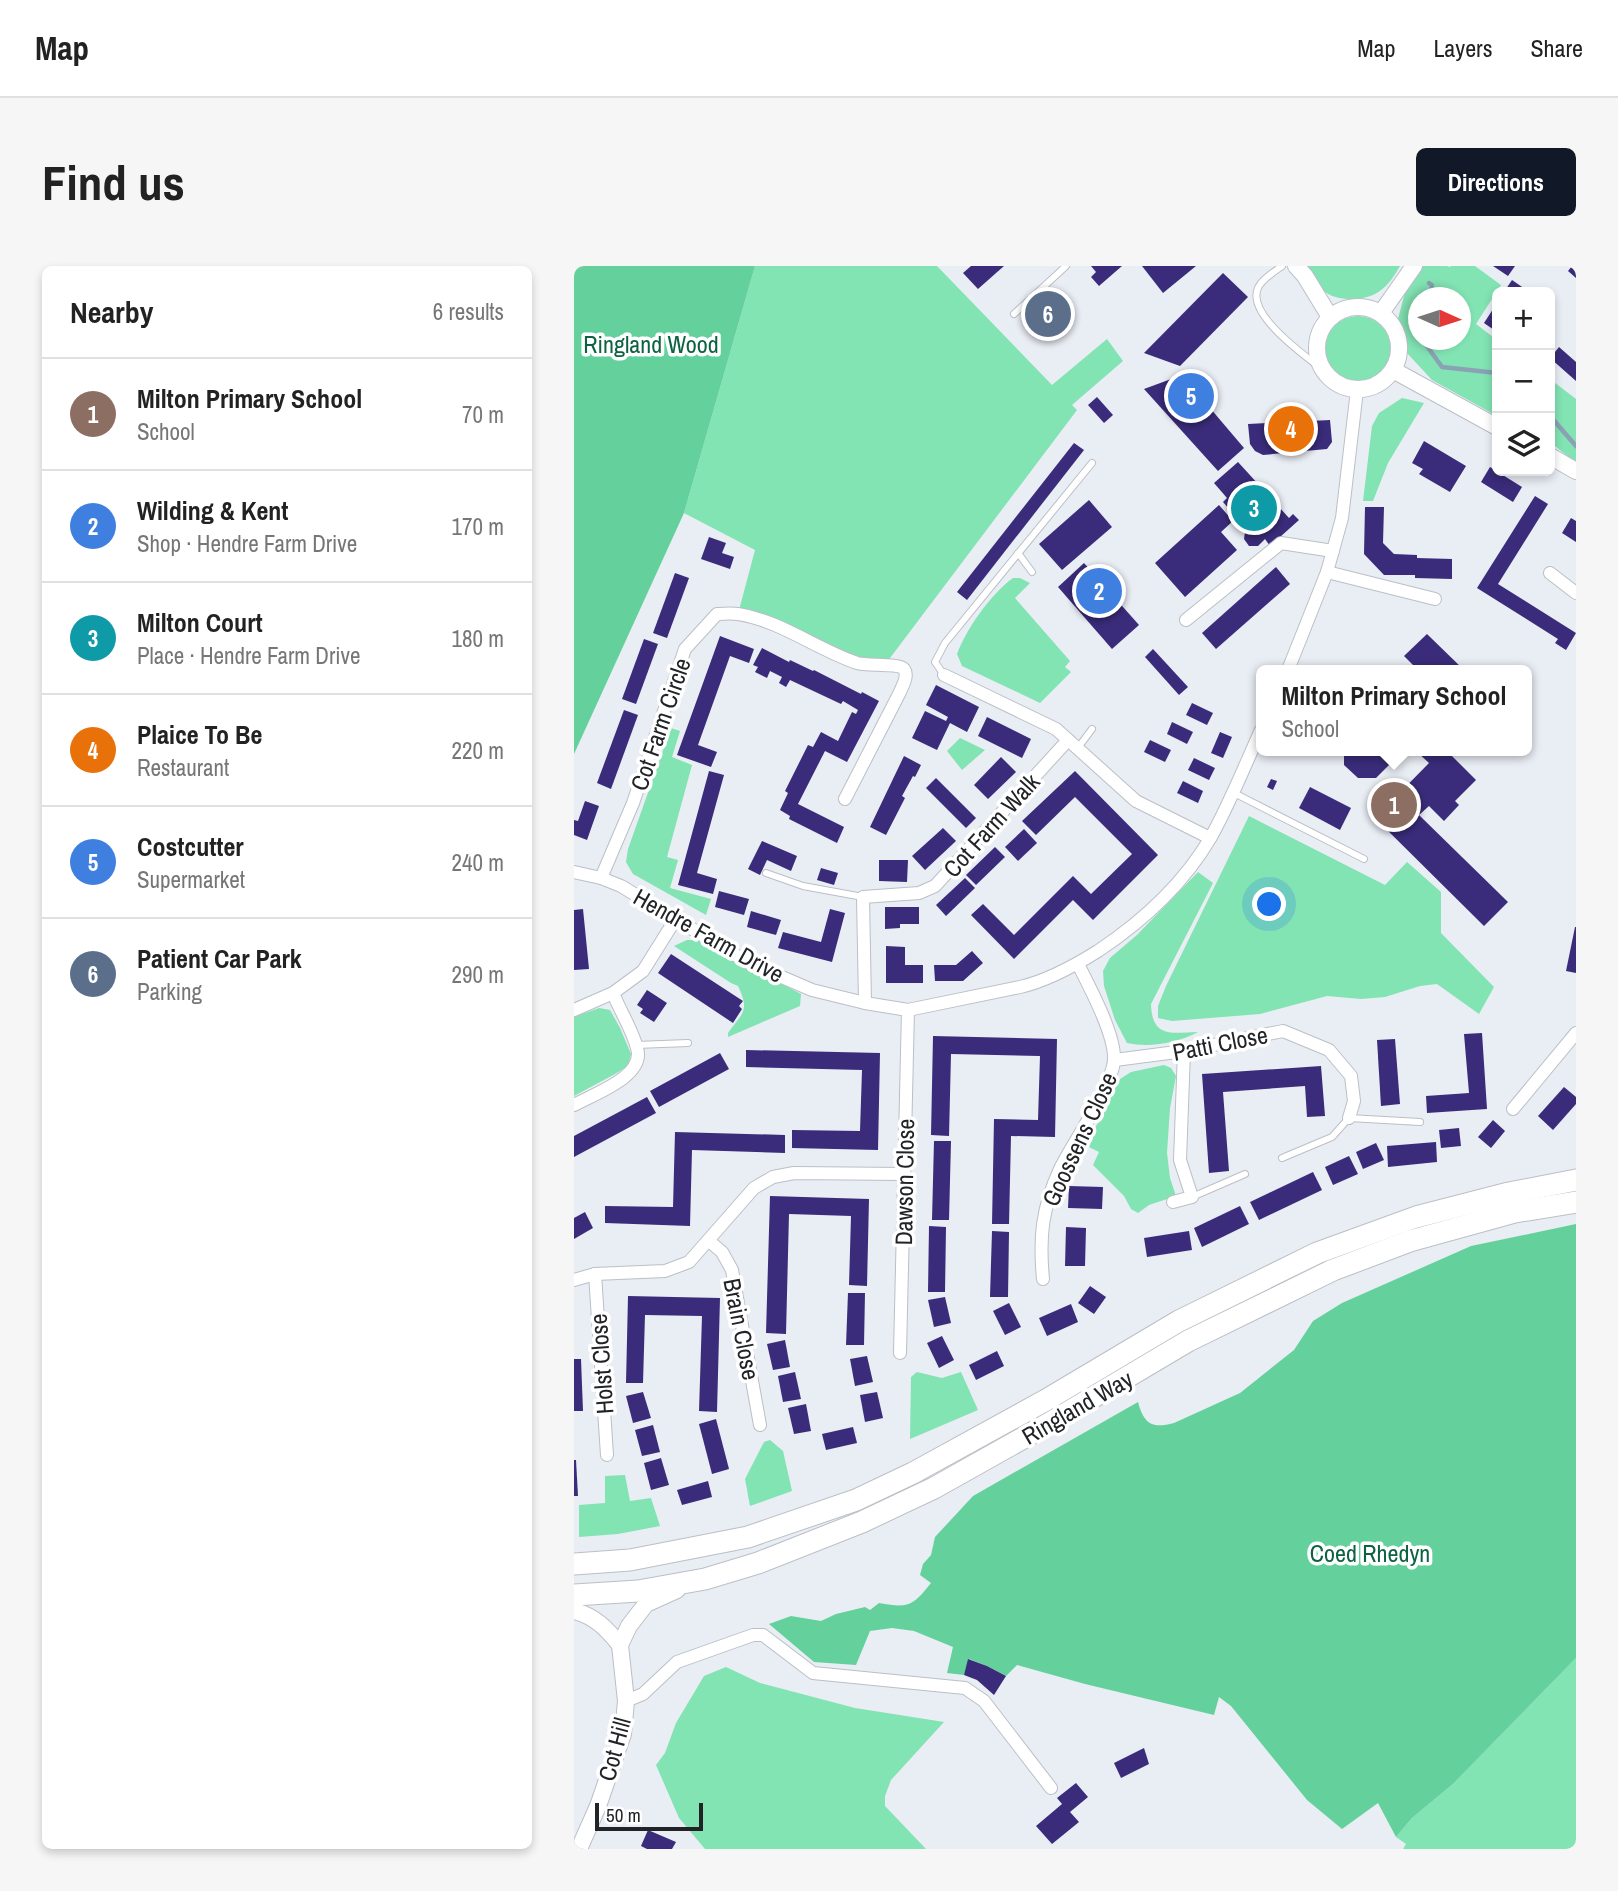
<!DOCTYPE html>
<html lang="en">
<head>
<meta charset="utf-8">
<style>
	:root { --surface:#fff; --page:#f6f6f6; --text:#222; --muted:#767676; --line:#e0e0e0; --accent:#111827 }
	body { margin:0; font-family:"Archivo Narrow",sans-serif; background:var(--page); color:var(--text) }
	.controls { position:absolute; right:21px; top:21px; display:grid; overflow:hidden; border-radius:10px; box-shadow:0 4px 10px #0003 }
	.controls button { width:63px; height:63px; display:grid; place-items:center; padding:0; border:0; border-bottom:2px solid var(--line); background:var(--surface); color:var(--text); font:35px sans-serif }
	.compass { position:absolute; left:834px; top:21px; width:63px; height:63px; border-radius:50%; background:var(--surface); box-shadow:0 4px 10px #0003; rotate:93deg }
	.scale { position:absolute; left:21px; bottom:18px; width:108px; box-sizing:border-box; padding-left:7px; border:4px solid #222326; border-top:0; font-size:19px; line-height:24px; white-space:nowrap; color:#222326; -webkit-text-stroke:5px #fff; paint-order:stroke }
	.you { position:absolute; left:696px; top:639px; width:24px; height:24px; margin:-18px; border:5px solid #fff; border-radius:50%; background:#1a73e8; box-shadow:0 0 0 10px #1a73e833 }
	.badge { display:grid; place-items:center; width:46px; height:46px; border-radius:50%; background:var(--accent); color:#fff; font-size:23px; font-weight:700 }
	.pin { position:absolute; translate:-50% -50%; border:4px solid #fff; box-shadow:0 2px 7px #0006 }
	.popup { position:absolute; left:682px; top:399px; width:276px; height:91px; box-sizing:border-box; display:grid; place-content:center; border-radius:10px; background:var(--surface); filter:drop-shadow(0 2px 5px #0005); font-size:23px; white-space:nowrap; color:var(--muted) }
	.popup b { font-size:26px; color:var(--text) }
	.popup::after { content:''; position:absolute; left:50%; top:100%; margin-left:-14px; border:14px solid transparent; border-top-color:var(--surface) }
	.list { margin:0; padding:0; list-style:none }
	h2 { display:flex; justify-content:space-between; align-items:center; height:91px; margin:0; padding:0 28px; font-size:30px }
	h2 small { font-size:23px; font-weight:400; color:var(--muted) }
	.list li { display:grid; grid-template-columns:46px 1fr auto; gap:21px; align-items:center; box-sizing:border-box; height:112px; padding:0 28px; border-top:2px solid var(--line) }
	.list b { display:block; font-size:26px; white-space:nowrap }
	.list p { margin:0; font-size:23px; white-space:nowrap; color:var(--muted) }
	.list em { font-size:23px; font-style:normal; color:var(--muted) }
	.icon { flex:none; width:38px; height:38px; fill:none; stroke:currentColor; stroke-width:2; stroke-linecap:round; stroke-linejoin:round }
	.map { position:relative; flex:none; width:1002px; height:1583px; overflow:hidden; border-radius:10px }
	header { display:flex; align-items:center; gap:42px; box-sizing:border-box; height:98px; padding:0 35px; background:var(--surface); border-bottom:2px solid var(--line) }
	header strong { font-size:33px }
	nav { display:flex; gap:38px; margin-inline-start:auto; font-size:24px }
	.intro { display:flex; align-items:center; justify-content:space-between; box-sizing:border-box; height:168px; padding:0 42px }
	h1 { margin:0; font-size:49px }
	.button { padding:18px 32px; border-radius:10px; background:var(--accent); color:#fff; font-size:24px; font-weight:700 }
	main { display:flex; gap:42px; padding:0 42px }
	aside { flex:1; background:var(--surface); border-radius:10px; box-shadow:0 4px 10px #0003 }
	.map>svg:first-child { display:block }
	.green { fill:#82e3b3; fill-rule:evenodd }
	.forest { fill:#64d19d }
	.lines { fill:none; stroke-linecap:round; stroke-linejoin:round }
	.stream { stroke:#8aa2b4; stroke-width:4.5 }
	.building { fill:#3a2c7a }
	.service-casing { stroke:#bbbfc6; stroke-width:8 }
	.minor-casing { stroke:#bbbfc6; stroke-width:14 }
	.tertiary-casing { stroke:#bbbfc6; stroke-width:18 }
	.primary-casing { stroke:#bbbfc6; stroke-width:23 }
	.service { stroke:#fff; stroke-width:6 }
	.minor { stroke:#fff; stroke-width:12 }
	.tertiary { stroke:#fff; stroke-width:16 }
	.primary { stroke:#fff; stroke-width:21 }
	.labels { text-anchor:middle; dominant-baseline:central; stroke-width:7; stroke-linejoin:round; paint-order:stroke }
	.park-label { font-size:24px; fill:#0c6241; stroke:#fff }
	.street-label { font-size:24px; fill:#222326; stroke:#fff }
</style>
</head>
<body>
<header>
<strong>Map</strong>
<nav><a>Map</a><a>Layers</a><a>Share</a></nav>
</header>
<div class="intro"><h1>Find us</h1><a class="button">Directions</a></div>
<main>
<aside>
<h2>Nearby<small>6 results</small></h2>
<ul class="list">
<li><span class="badge" style="background:#8d6e63">1</span><div><b>Milton Primary School</b><p>School</p></div><em>70 m</em></li>
<li><span class="badge" style="background:#3f7fe0">2</span><div><b>Wilding &amp; Kent</b><p>Shop · Hendre Farm Drive</p></div><em>170 m</em></li>
<li><span class="badge" style="background:#0f9aa8">3</span><div><b>Milton Court</b><p>Place · Hendre Farm Drive</p></div><em>180 m</em></li>
<li><span class="badge" style="background:#e8710a">4</span><div><b>Plaice To Be</b><p>Restaurant</p></div><em>220 m</em></li>
<li><span class="badge" style="background:#3f7fe0">5</span><div><b>Costcutter</b><p>Supermarket</p></div><em>240 m</em></li>
<li><span class="badge" style="background:#5c6f8a">6</span><div><b>Patient Car Park</b><p>Parking</p></div><em>290 m</em></li>
</ul>
</aside>
<div class="map">
<svg width="1002" height="1583" viewBox="0 0 1002 1583">
	<rect width="100%" height="100%" fill="#e9edf4"/>
	<g class="green">
		<path d="M181,0H363L478,119L533,73L549,95L498,139L503,144L310,400L288,399L164,348L181,284L110,247Z"/>
		<path d="M730,0H826C814,21 804,32 778,33C768,33 760,32 751,26C743,21 736,8 730,0Z"/>
		<path d="M849,0H873L876,1L877,0H901L927,19L902,58L923,74V150L858,114L833,87L824,53L831,26ZM844,32H886V74H844Z"/>
		<circle cx="784" cy="83" r="33"/>
		<path d="M976,113L1002,133V197L976,176Z"/>
		<path d="M828,132L850,137L814,197L799,235H789L798,160L805,147Z"/>
		<path d="M439,312H446L456,317L441,332L496,395L491,401L497,406L466,437L388,400L383,388C393,362 416,329 439,312Z"/>
		<path d="M97,462L106,465L98,491L118,499L93,591L104,594L96,622L137,633L132,649L59,608L52,596L54,583Z"/>
		<path d="M386,472L411,484L388,504L373,485Z"/>
		<path d="M675,550L811,619L833,596L867,626V667L920,721L905,748L863,718L846,720L811,731L787,733L753,730L686,748L598,755L584,752V740L592,720Z"/>
		<path d="M624,606L639,617L577,738C578,772 597,767 624,766C603,777 576,782 553,777L541,754L530,720L529,705L536,692L563,669Z"/>
		<path d="M113,674H125L227,728L226,740L154,771V767C169,746 176,745 164,720L157,717L100,680Z"/>
		<path d="M25,742L36,744L46,762L57,788L54,800L41,808L0,830V751Z"/>
		<path d="M590,799L597,802L602,810L596,842L593,887L596,912L602,930L575,939L564,947L557,943L550,930L519,899L525,886L515,881V874L546,813L557,806Z"/>
		<path d="M343,1106L368,1112L387,1106L404,1144L336,1173L337,1111Z"/>
		<path d="M196,1174L209,1185L218,1225L176,1240L171,1213L190,1176Z"/>
		<path d="M51,1209L56,1235L77,1232L86,1260L44,1268L5,1271V1239L31,1237V1210Z"/>
		<path d="M1002,1392V1583H829L832,1578L822,1571L838,1552L879,1518Z"/>
		<path d="M152,1401L186,1417L281,1442L370,1456L317,1514L311,1530V1540L352,1583H131L105,1552L82,1499L91,1487L102,1457L130,1410Z"/>
	</g>
	<g class="forest">
		<path d="M0,0H181L110,247L0,488Z"/>
		<path d="M1002,958V1392L879,1518L838,1552L822,1571L804,1537L768,1563L733,1534L657,1440L645,1431L640,1449L511,1418L443,1399L432,1410L413,1400L395,1393L390,1409L373,1407L379,1381L340,1365L318,1362L296,1365L282,1399L240,1396L195,1358L217,1350L247,1355L262,1348L291,1341L296,1344L305,1337C334,1342 338,1341 357,1317L346,1309L349,1298L357,1289L361,1271L399,1230L564,1136C570,1158 578,1163 600,1157L666,1127L720,1084L739,1055L768,1037L897,980Z"/>
	</g>
	<g class="lines">
		<g class="stream">
			<path d="M855,17L858,19L856,32"/>
			<path d="M850,74V76L868,101L923,107"/>
			<path d="M976,150L1002,180"/>
		</g>
	</g>
	<g class="building">
		<path d="M397,0H430L404,23L389,7Z"/>
		<path d="M517,0H548L525,20L517,11L522,6Z"/>
		<path d="M568,0H622L589,27Z"/>
		<path d="M919,0H941L934,10Z"/>
		<path d="M998,0H1002V12L994,5Z"/>
		<path d="M649,7L674,31L606,100L570,87Z"/>
		<path d="M938,14L951,23L949,26H930Z"/>
		<path d="M923,37V66L910,57Z"/>
		<path d="M985,81L1002,96V115L976,92Z"/>
		<path d="M608,109L670,182L644,205L570,123Z"/>
		<path d="M523,131L539,149L530,157L514,139Z"/>
		<path d="M756,154L758,176L753,183L689,189L681,185L676,178L674,158Z"/>
		<path d="M850,175L892,200L876,226L845,208L849,203L838,197Z"/>
		<path d="M500,177L510,184L393,334L383,326Z"/>
		<path d="M664,196L715,252L719,248L725,254L696,280L691,273L684,280H675L670,273L671,266L662,255L664,253L649,236L653,232L640,217Z"/>
		<path d="M916,201L948,221L939,236L907,216Z"/>
		<path d="M961,230L974,238L924,318L1002,367L992,384L981,377L984,373L903,322Z"/>
		<path d="M515,234L538,261L488,304L465,278Z"/>
		<path d="M645,239L659,255L647,266L663,284L611,331L581,297Z"/>
		<path d="M791,241H810L809,277L820,288L843,289V292L878,293V313L841,312V309H810L790,288Z"/>
		<path d="M997,252L1002,255V276L988,267Z"/>
		<path d="M135,271L152,277L148,287L160,291L156,303L127,293Z"/>
		<path d="M510,297L565,359L538,383L484,321Z"/>
		<path d="M702,301L716,318L642,383L628,367Z"/>
		<path d="M101,307L115,312L93,372L79,367Z"/>
		<path d="M853,368L890,404H844L830,390Z"/>
		<path d="M146,370L180,383L175,397L156,390L124,479L143,486L137,501L103,489Z"/>
		<path d="M70,373L84,378L62,438L48,433Z"/>
		<path d="M188,382L215,396L216,394L239,405L240,404L287,428L288,426L305,435L273,496L251,485L224,538L270,561L263,577L215,553L216,550L206,544L214,527L211,525L234,479L239,481L247,466L264,475L278,446L282,448L284,444L269,435L267,438L216,414L212,421L205,417L208,411L196,405L193,412L181,406L184,401L179,399Z"/>
		<path d="M579,383L614,421L605,429L571,391Z"/>
		<path d="M362,419L405,441L393,466L376,457L363,484L338,472L351,445L372,455L374,451L352,439Z"/>
		<path d="M618,437L639,447L633,459L612,449Z"/>
		<path d="M50,444L64,449L37,523L23,517Z"/>
		<path d="M413,451L457,473L448,492L404,470Z"/>
		<path d="M598,456L619,466L613,478L593,468Z"/>
		<path d="M646,466L658,471L649,492L637,487Z"/>
		<path d="M576,474L597,484L591,496L570,486Z"/>
		<path d="M770,485H816V498L802,512H784L770,499Z"/>
		<path d="M842,485H873L902,514L881,535L885,539L870,555L855,540L845,549L934,636L910,660L801,552L855,497Z"/>
		<path d="M330,490L347,499L341,511L339,510L328,530L331,532L312,569L296,561Z"/>
		<path d="M427,491L442,506L414,533L400,519Z"/>
		<path d="M620,492L641,502L635,514L614,504Z"/>
		<path d="M135,505L150,509L123,607L143,613L139,628L104,619Z"/>
		<path d="M501,505L584,589L519,654L499,634L440,693L397,649L409,638L440,669L499,610L517,628L558,588L501,531L462,569L448,555Z"/>
		<path d="M362,512L402,552L392,562L352,522Z"/>
		<path d="M697,513L703,515L699,524L693,521Z"/>
		<path d="M609,515L629,525L624,537L603,527Z"/>
		<path d="M736,521L777,542L766,564L725,542Z"/>
		<path d="M11,535L25,540L13,574L0,569V554L4,555Z"/>
		<path d="M369,562L382,575L351,604L338,590Z"/>
		<path d="M450,563L463,577L444,595L431,581Z"/>
		<path d="M188,575L223,590L217,605L193,594L186,609L174,603Z"/>
		<path d="M421,581L431,591L402,619L392,609Z"/>
		<path d="M305,594H334L333,616L305,615Z"/>
		<path d="M247,602L264,607L260,619L243,614Z"/>
		<path d="M391,612L401,622L372,650L362,639Z"/>
		<path d="M145,625L175,633L170,649L141,641Z"/>
		<path d="M311,641H345V658H326V662L311,663Z"/>
		<path d="M9,643L15,703L0,704V644Z"/>
		<path d="M256,643L271,647L258,696L204,682L209,666L247,676Z"/>
		<path d="M177,645L207,654L202,669L173,661Z"/>
		<path d="M1001,661H1002V707L992,705Z"/>
		<path d="M312,680L331,681V699H349V717H312Z"/>
		<path d="M398,685L409,697L389,715H361L360,699H382Z"/>
		<path d="M97,688L169,735L165,740L168,743L159,757L84,707Z"/>
		<path d="M73,724L93,737L80,756L66,747L69,743L63,739Z"/>
		<path d="M908,767L913,843L853,847L852,830L895,827L890,768Z"/>
		<path d="M359,770L483,773L481,871L437,870L435,958H418L420,853L464,854L466,790L377,788L375,870L357,869Z"/>
		<path d="M821,773L826,838L807,840L803,774Z"/>
		<path d="M172,784L306,787L304,884L218,882V864L286,865L288,804L172,801Z"/>
		<path d="M146,787L155,803L85,841L76,825Z"/>
		<path d="M747,800L751,850L733,851L731,820L649,826L655,905L635,907L628,808Z"/>
		<path d="M990,821L1002,831V838L979,864L964,850Z"/>
		<path d="M73,831L82,847L0,891V870Z"/>
		<path d="M919,854L931,865L917,882L904,871Z"/>
		<path d="M885,862L887,880L867,882L865,864Z"/>
		<path d="M101,866L211,869V887L118,884L116,960L31,957V940L99,941Z"/>
		<path d="M360,875H377L375,954H358Z"/>
		<path d="M862,876L863,896L814,901L813,880Z"/>
		<path d="M802,877L810,894L789,903L782,886Z"/>
		<path d="M775,890L784,908L759,919L751,901Z"/>
		<path d="M739,906L748,924L685,954L676,936Z"/>
		<path d="M495,920L529,921L528,943L494,942Z"/>
		<path d="M196,930L295,933L293,1020L275,1019L277,950L215,948L212,1068L192,1067Z"/>
		<path d="M666,940L675,958L628,981L620,962Z"/>
		<path d="M11,946L19,962L0,973V952Z"/>
		<path d="M355,960L372,961L371,1026H354Z"/>
		<path d="M492,961L512,962L511,1000H491Z"/>
		<path d="M418,965L435,966L434,1031H416Z"/>
		<path d="M615,965L618,984L573,991L570,972Z"/>
		<path d="M516,1020L532,1031L520,1048L504,1037Z"/>
		<path d="M274,1027H291L290,1079H272Z"/>
		<path d="M54,1030L146,1032L143,1146L125,1145L128,1050L71,1049L69,1117H52Z"/>
		<path d="M371,1031L377,1057L360,1061L354,1034Z"/>
		<path d="M435,1037L447,1061L431,1069L419,1045Z"/>
		<path d="M497,1038L504,1056L473,1070L465,1052Z"/>
		<path d="M368,1070L380,1094L365,1102L353,1077Z"/>
		<path d="M211,1074L216,1101L199,1104L193,1078Z"/>
		<path d="M423,1085L430,1100L402,1114L395,1099Z"/>
		<path d="M293,1090L299,1116L281,1120L276,1093Z"/>
		<path d="M0,1093H7L9,1145H0Z"/>
		<path d="M221,1106L227,1133L209,1136L204,1110Z"/>
		<path d="M69,1126L77,1152L59,1157L52,1130Z"/>
		<path d="M303,1126L309,1152L291,1156L286,1129Z"/>
		<path d="M232,1138L237,1165L220,1168L214,1142Z"/>
		<path d="M142,1153L155,1203L138,1208L125,1158Z"/>
		<path d="M79,1159L86,1186L68,1190L61,1164Z"/>
		<path d="M279,1161L283,1177L252,1184L248,1168Z"/>
		<path d="M87,1192L95,1219L77,1224L70,1197Z"/>
		<path d="M0,1194H2L4,1230H0Z"/>
		<path d="M134,1215L138,1231L108,1239L103,1224Z"/>
		<path d="M394,1393L413,1400L432,1410L420,1429L403,1414L390,1409Z"/>
		<path d="M570,1482L575,1498L547,1512L540,1497Z"/>
		<path d="M502,1517L514,1531L496,1546L505,1556L478,1578L462,1560L488,1538L483,1532Z"/>
		<path d="M74,1564L102,1576L98,1583H73L67,1580Z"/>
	</g>
	<g class="lines">
		<defs>
			<g id="service">
				<path d="M708,0C700,6 688,13 684,22C672,48 730,89 748,103"/>
				<path d="M440,48L492,0"/>
				<path d="M444,287L458,306"/>
				<path d="M370,409L361,396L371,377L518,197"/>
				<path d="M503,483L518,463"/>
				<path d="M660,527L790,593"/>
				<path d="M192,607L229,620L289,631"/>
				<path d="M62,779L114,777"/>
				<path d="M708,892L758,871L775,852L846,856"/>
				<path d="M618,931L671,908"/>
			</g>
			<g id="minor">
				<path d="M753,306L861,333"/>
				<path d="M976,307L1002,327"/>
				<path d="M612,354L707,277L759,285"/>
				<path d="M714,404L753,306L768,252L783,124"/>
				<path d="M370,409L482,463L562,535L636,572"/>
				<path d="M0,606L27,612L47,620L173,696L238,724L291,737L334,744L446,721C473,715 500,700 524,685C569,655 609,619 637,571C656,537 671,499 687,464"/>
				<path d="M27,612L59,537L111,383L143,348C149,348 157,347 164,348C205,354 244,384 283,397C293,400 325,397 330,403C335,410 328,421 325,428L271,533"/>
				<path d="M291,737L289,631L345,627L361,620L494,474"/>
				<path d="M0,744L39,727L69,705L101,654"/>
				<path d="M541,794L610,785L709,765L755,784L777,810L780,835L775,852"/>
				<path d="M0,839C20,828 72,810 63,782C58,763 46,745 39,727"/>
				<path d="M939,843L1002,767"/>
				<path d="M599,936L618,931L606,894L610,785"/>
				<path d="M135,975L148,986L158,1004L186,1159"/>
				<path d="M21,1008L33,1189"/>
				<path d="M469,1013C465,971 468,942 486,903C497,881 512,860 523,837C529,824 540,807 540,793C541,768 515,720 504,698"/>
				<path d="M0,1014L21,1008L91,1005L115,996L180,922L199,911L220,907L330,908"/>
				<path d="M326,1087L334,744"/>
				<path d="M52,1435L69,1428L103,1396L179,1369H189L239,1407L391,1422L410,1435L477,1522"/>
			</g>
			<g id="tertiary">
				<path d="M722,0L731,10L756,51"/>
				<circle cx="784" cy="82" r="41"/>
				<path d="M807,47L840,0"/>
				<path d="M819,104L923,161"/>
				<path d="M976,190L1002,205"/>
				<path d="M0,1345C21,1350 33,1363 46,1379"/>
				<path d="M5,1583L24,1540L49,1468L52,1435L46,1379L55,1360L72,1338L103,1324"/>
			</g>
			<g id="primary">
				<path d="M0,1298L56,1294L174,1271L282,1234L339,1207L472,1134L605,1055L743,987L842,951L935,927L1002,914"/>
				<path d="M0,1329L64,1325L131,1313L184,1297L288,1256L360,1222L474,1158L614,1075L759,1004L836,975L941,946L1002,936"/>
			</g>
		</defs>
		<use href="#service" class="service-casing"/>
		<use href="#minor" class="minor-casing"/>
		<use href="#tertiary" class="tertiary-casing"/>
		<use href="#primary" class="primary-casing"/>
		<use href="#service" class="service"/>
		<use href="#minor" class="minor"/>
		<use href="#tertiary" class="tertiary"/>
		<use href="#primary" class="primary"/>
	</g>
	<g class="labels">
		<g class="park-label">
			<text x="77" y="78">Ringland Wood</text>
			<text x="796" y="1287">Coed Rhedyn</text>
		</g>
		<g class="street-label">
			<text transform="translate(86 458) rotate(-71)">Cot Farm Circle</text>
			<text transform="translate(417 559) rotate(-48)">Cot Farm Walk</text>
			<text transform="translate(135 669) rotate(29)">Hendre Farm Drive</text>
			<text transform="translate(646 777) rotate(-11)">Patti Close</text>
			<text transform="translate(505 873) rotate(-65)">Goossens Close</text>
			<text transform="translate(330 916) rotate(-89)">Dawson Close</text>
			<text transform="translate(168 1063) rotate(79)">Brain Close</text>
			<text transform="translate(27 1098) rotate(-94)">Holst Close</text>
			<text transform="translate(503 1141) rotate(-30)">Ringland Way</text>
			<text transform="translate(40 1483) rotate(-75)">Cot Hill</text>
		</g>
	</g>
</svg>
<div class="controls">
<button>+</button>
<button>−</button>
<button><svg class="icon" aria-label="layers" viewBox="0 0 24 24"><path d="M12 4l9 5-9 5-9-5zM3 14l9 5 9-5"/></svg></button>
</div>
<svg class="compass" viewBox="-18 -18 36 36"><path d="M0-13l5 13h-10z" fill="#e53935"/><path d="M0 13l5-13h-10z" fill="#767676"/></svg>
<div class="scale">50 m</div>
<div class="you"></div>
<div class="pin badge" style="left:820px;top:539px;background:#8d6e63">1</div>
<div class="popup"><b>Milton Primary School</b>School</div>
<div class="pin badge" style="left:525px;top:325px;background:#3f7fe0">2</div>
<div class="pin badge" style="left:680px;top:242px;background:#0f9aa8">3</div>
<div class="pin badge" style="left:717px;top:163px;background:#e8710a">4</div>
<div class="pin badge" style="left:617px;top:130px;background:#3f7fe0">5</div>
<div class="pin badge" style="left:474px;top:48px;background:#5c6f8a">6</div>
</div>
</main>
</body>
</html>
